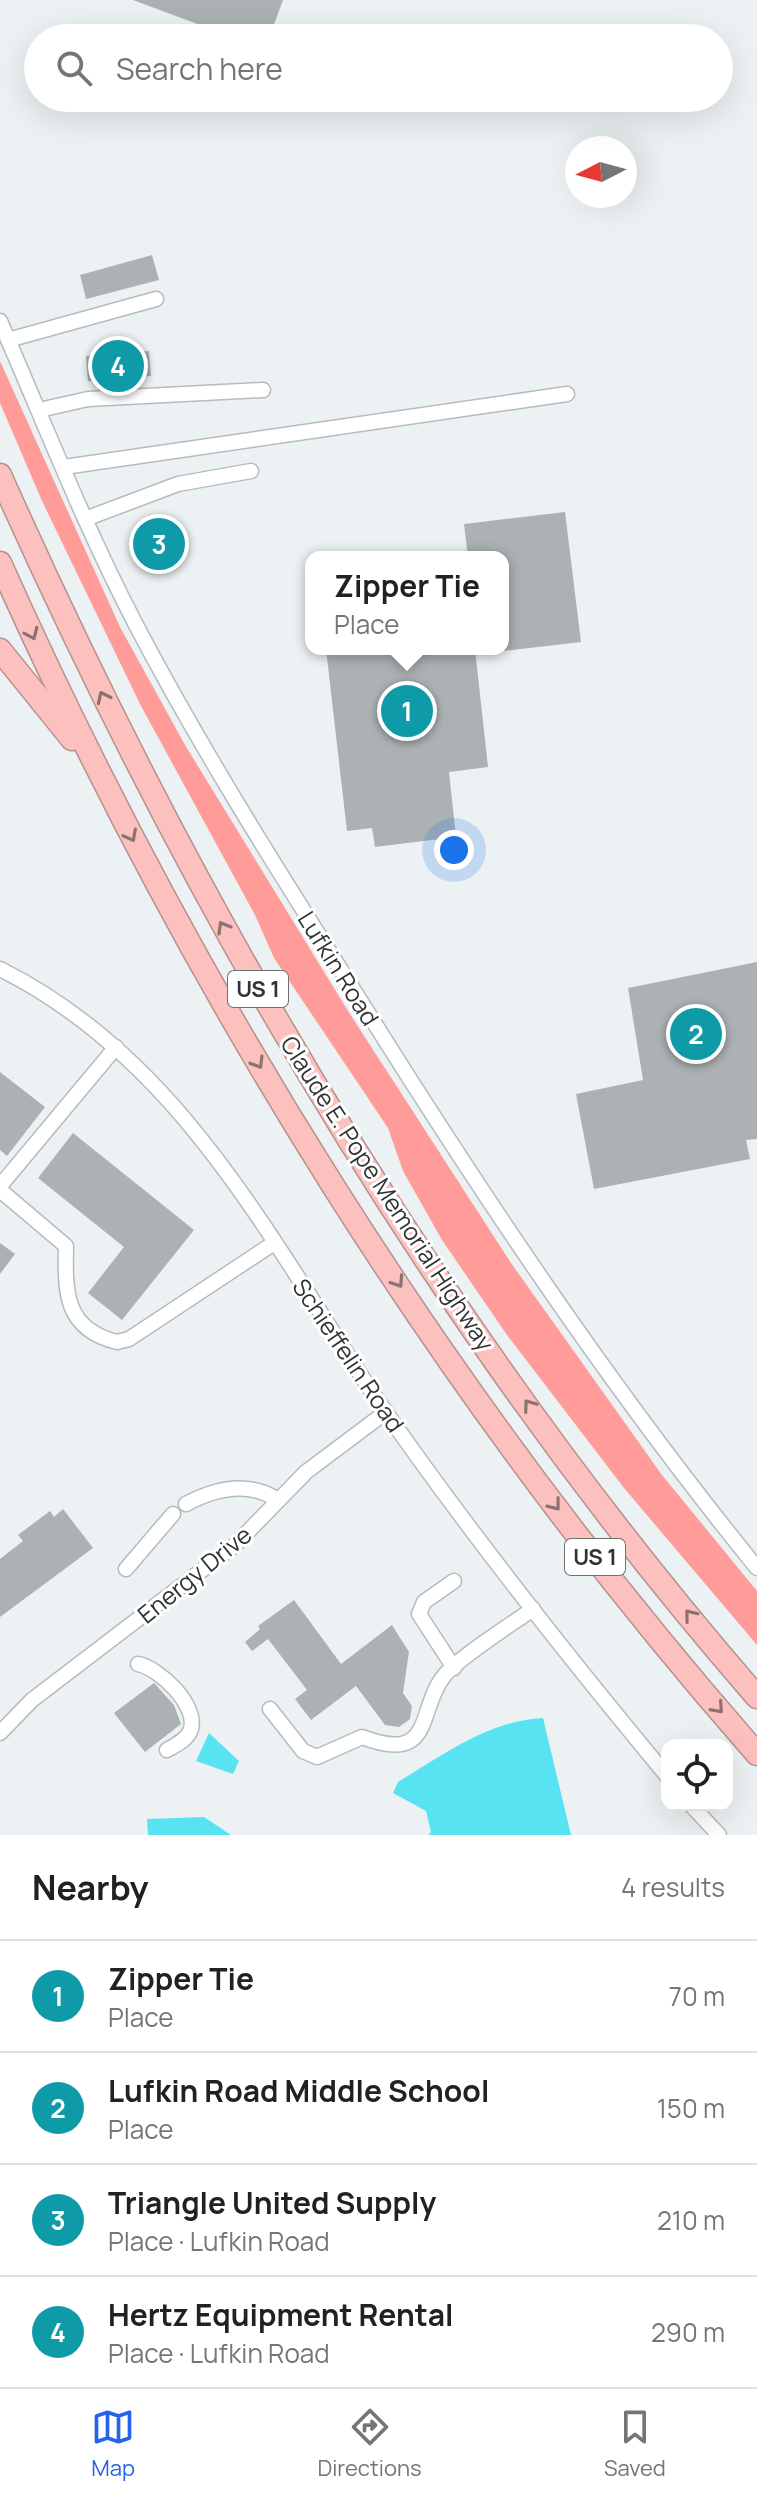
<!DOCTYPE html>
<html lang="en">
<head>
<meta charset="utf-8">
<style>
	:root { --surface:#fff; --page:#f6f6f6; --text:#202124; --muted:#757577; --line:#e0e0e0; --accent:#2563eb }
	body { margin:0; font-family:Manrope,sans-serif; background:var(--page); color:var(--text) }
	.controls { position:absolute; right:24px; bottom:24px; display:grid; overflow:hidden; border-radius:16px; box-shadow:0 8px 32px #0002 }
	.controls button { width:72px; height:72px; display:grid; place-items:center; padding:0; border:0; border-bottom:2px solid var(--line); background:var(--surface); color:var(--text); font:40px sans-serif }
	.compass { position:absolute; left:565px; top:136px; width:72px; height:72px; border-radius:50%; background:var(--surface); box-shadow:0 8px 32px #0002; rotate:264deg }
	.you { position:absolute; left:454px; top:850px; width:28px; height:28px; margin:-20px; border:6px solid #fff; border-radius:50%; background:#1a73e8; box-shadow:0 0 0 12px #1a73e833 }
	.badge { display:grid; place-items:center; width:52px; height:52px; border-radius:50%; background:var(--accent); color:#fff; font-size:26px; font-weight:700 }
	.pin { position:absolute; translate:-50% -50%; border:4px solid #fff; box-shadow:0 2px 8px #0006 }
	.popup { position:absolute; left:305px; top:551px; width:204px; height:104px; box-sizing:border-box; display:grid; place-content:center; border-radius:16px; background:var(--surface); filter:drop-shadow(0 2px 6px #0005); font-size:26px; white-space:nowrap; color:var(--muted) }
	.popup b { font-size:30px; color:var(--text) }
	.popup::after { content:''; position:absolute; left:50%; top:100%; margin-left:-16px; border:16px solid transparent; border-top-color:var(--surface) }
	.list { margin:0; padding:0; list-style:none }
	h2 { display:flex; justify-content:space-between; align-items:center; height:104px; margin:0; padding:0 32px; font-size:34px }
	h2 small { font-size:26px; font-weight:400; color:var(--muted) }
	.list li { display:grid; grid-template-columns:52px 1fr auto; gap:24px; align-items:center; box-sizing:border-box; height:112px; padding:0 32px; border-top:2px solid var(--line) }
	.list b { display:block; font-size:30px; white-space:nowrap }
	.list p { margin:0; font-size:26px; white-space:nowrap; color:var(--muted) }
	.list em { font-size:26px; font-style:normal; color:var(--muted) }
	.icon { flex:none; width:44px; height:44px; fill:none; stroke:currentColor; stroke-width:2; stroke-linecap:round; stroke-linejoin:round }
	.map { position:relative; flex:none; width:757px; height:1835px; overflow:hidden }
	.search { position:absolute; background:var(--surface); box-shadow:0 8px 32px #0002; left:24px; right:24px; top:24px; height:88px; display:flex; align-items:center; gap:20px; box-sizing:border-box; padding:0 28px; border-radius:44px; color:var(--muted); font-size:30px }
	.sheet { height:552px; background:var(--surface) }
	nav { display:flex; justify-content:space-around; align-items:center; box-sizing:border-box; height:112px; border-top:2px solid var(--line); background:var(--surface); font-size:22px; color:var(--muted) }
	nav a { display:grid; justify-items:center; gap:4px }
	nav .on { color:var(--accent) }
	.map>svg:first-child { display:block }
	.forest { fill:#ff9b98 }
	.water { fill:#58e3f3 }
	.building { fill:#acb2b3 }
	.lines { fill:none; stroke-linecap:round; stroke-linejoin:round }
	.minor-casing { stroke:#b6bcbd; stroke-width:17 }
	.highway-casing { stroke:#b5908e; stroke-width:25 }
	.minor { stroke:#fff; stroke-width:14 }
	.highway { stroke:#fcc1be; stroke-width:22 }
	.oneway { stroke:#8c7372 }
	.labels { text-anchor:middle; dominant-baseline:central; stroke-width:6; stroke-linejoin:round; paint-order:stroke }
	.shield { fill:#fff; stroke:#6f7171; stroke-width:2 }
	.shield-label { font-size:22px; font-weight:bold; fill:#313434 }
	.street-label { font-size:24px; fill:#313434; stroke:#fff }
</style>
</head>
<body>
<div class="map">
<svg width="757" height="1835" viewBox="0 0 757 1835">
	<rect width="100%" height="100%" fill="#ecf2f3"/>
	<path class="forest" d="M0,361L120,627L185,745L348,1011L511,1263L662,1475L757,1591V1645L624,1488L507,1335L442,1240L403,1171L388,1128L274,958L255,915L141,706L42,501L0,403Z"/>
	<g class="water">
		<path d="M543,1718L571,1835H428L431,1832L426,1811L393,1793L398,1782C443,1755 490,1720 543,1718Z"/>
		<path d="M209,1733L239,1761L233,1774L196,1761Z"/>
		<path d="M204,1817L231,1835H148L147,1819Z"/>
	</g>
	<g class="building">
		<path d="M133,0H283L269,38H235Z"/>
		<path d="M152,255L159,280L86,299L80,275Z"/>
		<path d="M149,351L151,376L88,381L86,356Z"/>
		<path d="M565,512L581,642L503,651V557H468L464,524Z"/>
		<path d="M168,528L177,548L149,561L140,541Z"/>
		<path d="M326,649H475L488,767L449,772L456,837L375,847L372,828L347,831Z"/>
		<path d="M757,962V1139L746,1140L750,1159L594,1189L576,1094L643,1080L628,988Z"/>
		<path d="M0,1072L45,1107L7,1156L0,1150Z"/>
		<path d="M73,1133L194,1230L122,1320L88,1293L124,1247L38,1178Z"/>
		<path d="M0,1243L15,1254L0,1274Z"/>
		<path d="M63,1509L93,1548L0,1617V1559L23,1541L18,1535L50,1511L54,1517Z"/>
		<path d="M294,1600L341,1664L392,1625L409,1652L403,1693L412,1706L410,1719L399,1727L385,1725L356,1686L311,1720L295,1699L307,1690L268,1639L252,1651L245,1642L260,1629L258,1626Z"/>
		<path d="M154,1683L174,1705L181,1724L145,1752L114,1713Z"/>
	</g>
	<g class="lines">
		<defs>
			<g id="minor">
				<path d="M0,321C44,422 84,525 135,623C201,749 277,869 353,989C478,1189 608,1385 757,1568"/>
				<path d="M8,340L156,299"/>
				<path d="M39,410L88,399L263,390"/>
				<path d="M64,467L567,394"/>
				<path d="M85,519L178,484L251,471"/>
				<path d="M0,969C185,1061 273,1248 385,1411C473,1537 569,1658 667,1776"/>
				<path d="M0,1186L116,1047"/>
				<path d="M0,1190L66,1246C65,1291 64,1329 117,1342L129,1339L274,1243"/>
				<path d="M186,1504C216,1488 249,1481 278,1500"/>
				<path d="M126,1569L173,1514"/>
				<path d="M454,1581L424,1602L419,1614L454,1668"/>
				<path d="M138,1664C159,1668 198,1705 191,1729C188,1739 176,1745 167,1750"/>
				<path d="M270,1709L303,1751L317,1757L362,1737C435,1765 417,1709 444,1676C458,1658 512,1624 533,1609"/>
				<path d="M0,1733L32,1700L235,1545L306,1472L386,1412"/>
				<path d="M691,1805L719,1835"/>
			</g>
			<g id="highway">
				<path d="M0,475C195,913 441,1334 757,1697"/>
				<path d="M0,563C192,993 446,1400 757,1754"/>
				<path d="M0,650L72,739"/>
			</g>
		</defs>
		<use href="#minor" class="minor-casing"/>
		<use href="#highway" class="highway-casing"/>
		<use href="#minor" class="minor"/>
		<use href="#highway" class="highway"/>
	</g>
	<defs><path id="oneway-chevron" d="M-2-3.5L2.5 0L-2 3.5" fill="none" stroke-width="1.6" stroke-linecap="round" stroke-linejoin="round" transform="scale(2)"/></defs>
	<g class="oneway">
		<use href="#oneway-chevron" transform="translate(32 634) rotate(66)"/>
		<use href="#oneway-chevron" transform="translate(103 697) rotate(-116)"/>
		<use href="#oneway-chevron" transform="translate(131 836) rotate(62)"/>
		<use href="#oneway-chevron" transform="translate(223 927) rotate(-120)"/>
		<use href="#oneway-chevron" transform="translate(258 1063) rotate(59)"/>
		<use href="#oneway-chevron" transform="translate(398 1282) rotate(56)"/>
		<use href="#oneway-chevron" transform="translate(529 1405) rotate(-126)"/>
		<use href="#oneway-chevron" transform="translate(555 1505) rotate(52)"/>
		<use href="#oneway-chevron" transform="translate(690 1615) rotate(-129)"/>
		<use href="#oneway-chevron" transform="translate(718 1708) rotate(49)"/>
	</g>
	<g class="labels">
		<g class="shield">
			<rect x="228" y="971" width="60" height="36" rx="6"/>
			<rect x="565" y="1539" width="60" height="36" rx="6"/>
		</g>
		<g class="shield-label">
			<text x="258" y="989">US 1</text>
			<text x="595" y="1557">US 1</text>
		</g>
		<g class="street-label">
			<text transform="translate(339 968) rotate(58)">Lufkin Road</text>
			<text transform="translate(388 1193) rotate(57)">Claude E. Pope Memorial Highway</text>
			<text transform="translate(349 1355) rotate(56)">Schieffelin Road</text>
			<text transform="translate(194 1574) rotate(-39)">Energy Drive</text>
		</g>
	</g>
</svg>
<div class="controls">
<button><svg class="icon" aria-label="locate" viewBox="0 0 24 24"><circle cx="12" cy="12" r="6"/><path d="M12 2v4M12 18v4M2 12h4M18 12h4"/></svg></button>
</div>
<svg class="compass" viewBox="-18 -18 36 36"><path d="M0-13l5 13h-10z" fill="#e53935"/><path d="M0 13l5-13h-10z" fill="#757577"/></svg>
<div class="you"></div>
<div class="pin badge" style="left:407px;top:711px;background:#0f9aa8">1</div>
<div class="popup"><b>Zipper Tie</b>Place</div>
<div class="pin badge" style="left:696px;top:1034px;background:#0f9aa8">2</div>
<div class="pin badge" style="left:159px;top:544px;background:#0f9aa8">3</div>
<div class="pin badge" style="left:118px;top:366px;background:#0f9aa8">4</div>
<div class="search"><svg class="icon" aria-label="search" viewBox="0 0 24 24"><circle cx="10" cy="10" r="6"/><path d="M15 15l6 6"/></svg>Search here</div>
</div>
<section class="sheet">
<h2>Nearby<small>4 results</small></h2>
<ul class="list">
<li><span class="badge" style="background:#0f9aa8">1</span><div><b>Zipper Tie</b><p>Place</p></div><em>70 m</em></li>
<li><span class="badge" style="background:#0f9aa8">2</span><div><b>Lufkin Road Middle School</b><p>Place</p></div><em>150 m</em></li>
<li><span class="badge" style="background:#0f9aa8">3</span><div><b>Triangle United Supply</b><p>Place · Lufkin Road</p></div><em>210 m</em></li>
<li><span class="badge" style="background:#0f9aa8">4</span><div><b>Hertz Equipment Rental</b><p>Place · Lufkin Road</p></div><em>290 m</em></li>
</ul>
</section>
<nav>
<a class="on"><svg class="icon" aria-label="map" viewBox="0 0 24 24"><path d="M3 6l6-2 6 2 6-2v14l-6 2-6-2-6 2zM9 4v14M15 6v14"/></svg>Map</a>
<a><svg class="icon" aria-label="directions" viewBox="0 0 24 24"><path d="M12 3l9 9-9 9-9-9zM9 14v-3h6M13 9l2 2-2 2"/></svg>Directions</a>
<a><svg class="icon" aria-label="saved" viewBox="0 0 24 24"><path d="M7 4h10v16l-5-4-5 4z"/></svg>Saved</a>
</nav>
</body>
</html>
